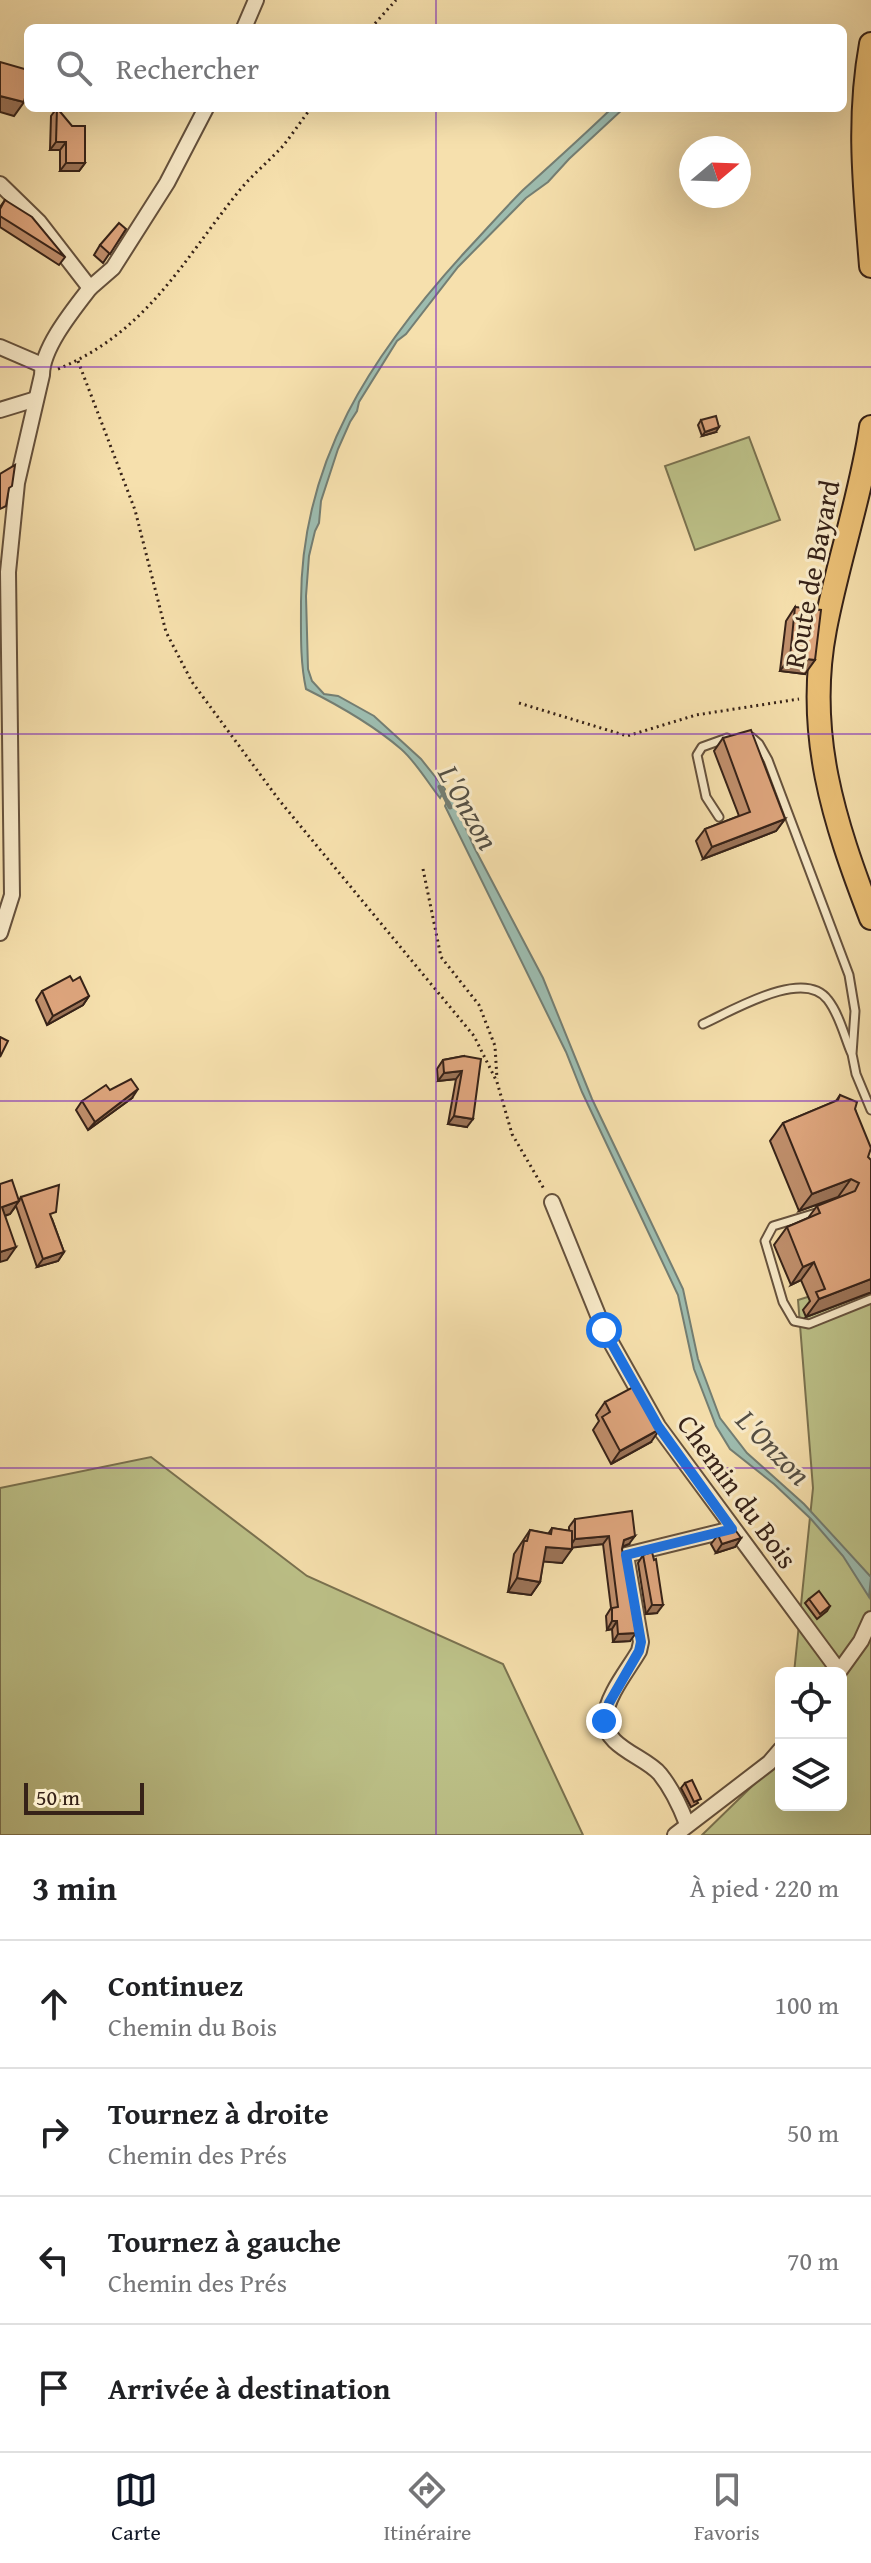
<!DOCTYPE html>
<html lang="fr">
<head>
<meta charset="utf-8">
<style>
	:root { --surface:#fff; --page:#f6f6f6; --text:#202124; --muted:#757577; --line:#e0e0e0; --accent:#111827 }
	body { margin:0; font-family:"Gentium Book Plus",serif; background:var(--page); color:var(--text) }
	.controls { position:absolute; right:24px; bottom:24px; display:grid; overflow:hidden; border-radius:12px; box-shadow:0 8px 32px #0002 }
	.controls button { width:72px; height:72px; display:grid; place-items:center; padding:0; border:0; border-bottom:2px solid var(--line); background:var(--surface); color:var(--text); font:40px sans-serif }
	.compass { position:absolute; left:679px; top:136px; width:72px; height:72px; border-radius:50%; background:var(--surface); box-shadow:0 8px 32px #0002; rotate:71deg }
	.scale { position:absolute; left:24px; bottom:20px; width:120px; box-sizing:border-box; padding-left:8px; border:4px solid #362218; border-top:0; font-size:22px; line-height:28px; white-space:nowrap; color:#362218; -webkit-text-stroke:6px #f9ebca; paint-order:stroke }
	.stop { position:absolute; width:24px; height:24px; margin:-18px; border:6px solid #1a73e8; border-radius:50%; background:#fff }
	.stop.end { background:#1a73e8; border-color:#fff; box-shadow:0 2px 8px #0008 }
	.list { margin:0; padding:0; list-style:none }
	h2 { display:flex; justify-content:space-between; align-items:center; height:104px; margin:0; padding:0 32px; font-size:34px }
	h2 small { font-size:26px; font-weight:400; color:var(--muted) }
	.list li { display:grid; grid-template-columns:52px 1fr auto; gap:24px; align-items:center; box-sizing:border-box; height:128px; padding:0 32px; border-top:2px solid var(--line) }
	.list b { display:block; font-size:30px; white-space:nowrap }
	.list p { margin:0; font-size:26px; white-space:nowrap; color:var(--muted) }
	.list em { font-size:26px; font-style:normal; color:var(--muted) }
	.icon { flex:none; width:44px; height:44px; fill:none; stroke:currentColor; stroke-width:2; stroke-linecap:round; stroke-linejoin:round }
	.map { position:relative; flex:none; width:871px; height:1835px; overflow:hidden }
	.search { position:absolute; background:var(--surface); box-shadow:0 8px 32px #0002; left:24px; right:24px; top:24px; height:88px; display:flex; align-items:center; gap:20px; box-sizing:border-box; padding:0 28px; border-radius:12px; color:var(--muted); font-size:30px }
	.sheet { height:616px; background:var(--surface) }
	nav { display:flex; justify-content:space-around; align-items:center; box-sizing:border-box; height:112px; border-top:2px solid var(--line); background:var(--surface); font-size:22px; color:var(--muted) }
	nav a { display:grid; justify-items:center; gap:4px }
	nav .on { color:var(--accent) }
	.map>svg:first-child { display:block }
	.green { fill:#bdc289; stroke:#7a7250; stroke-width:2 }
	.water { fill:#9dbcaf; stroke:#747e73; stroke-width:2 }
	.lines { fill:none; stroke-linecap:round; stroke-linejoin:round }
	.stream { stroke:#747e73; stroke-width:5 }
	.lane-casing { stroke:#66523d; stroke-width:11 }
	.street-casing { stroke:#66523d; stroke-width:18 }
	.primary-casing { stroke:#362218; stroke-width:26 }
	.path { stroke:#362218; stroke-width:3; stroke-dasharray:2 4; stroke-linecap:butt }
	.lane { stroke:#f9ebca; stroke-width:7 }
	.street { stroke:#f9ebca; stroke-width:14 }
	.primary { stroke:#ebc076; stroke-width:22 }
	.wall { fill:#c08f6c; stroke:#362218; stroke-width:2 }
	.shaded-wall { fill:#9c7458; stroke:#362218; stroke-width:2 }
	.building { fill:#dfa67e; stroke:#362218; stroke-width:2 }
	.route { stroke:#1a73e8; stroke-width:10 }
	.grid { fill:none; stroke:#7b2cbf; stroke-width:2; stroke-opacity:0.55 }
	.labels { text-anchor:middle; dominant-baseline:central; stroke-width:6; stroke-linejoin:round; paint-order:stroke }
	.street-label { font-size:28px; fill:#362218; stroke:#f9ebca }
	.water-label { font-size:30px; font-style:italic; fill:#555045; stroke:#f9ebca }
</style>
</head>
<body>
<div class="map">
<svg width="871" height="1835" viewBox="0 0 871 1835">
	<rect width="100%" height="100%" fill="#f6e0ad"/>
	<filter id="stains"><feTurbulence type="fractalNoise" baseFrequency=".0025" numOctaves="4"/><feColorMatrix values="0 0 0 0 .2 0 0 0 0 .09 0 0 0 0 .02 0 0 0 .5 -.17"/></filter>
	<radialGradient id="worn" r=".72"><stop offset=".6" stop-color="#630" stop-opacity="0"/><stop offset="1" stop-color="#630" stop-opacity=".3"/></radialGradient>
	<g class="green">
		<path d="M749,437L780,520L695,550L665,466Z"/>
		<path d="M871,1277V1835H702L781,1758V1805H841V1673H794L813,1488L798,1300Z"/>
		<path d="M151,1457L307,1576L503,1664L583,1835H0V1488Z"/>
	</g>
	<g class="water">
		<path d="M612,108H624L569,159L548,182L526,198L458,267L406,334L397,341L359,402L357,411L350,422L338,449L321,501L319,523L315,531L309,556L306,596L308,669L312,681L324,694L338,696L374,716L421,759L445,789L440,798C428,783 416,762 401,749C372,724 340,706 306,689C300,661 301,633 301,605C300,461 372,354 465,252C484,232 503,210 523,190C553,163 583,136 612,108Z"/>
		<path d="M451,794L474,847L543,978L592,1099L683,1289L698,1359L720,1418L747,1453L804,1504L871,1577L869,1597L843,1556L811,1519L774,1484L730,1449L716,1426L694,1369L678,1295L582,1092L566,1052L445,806Z"/>
	</g>
	<g class="lines">
		<path class="stream" d="M440,787L450,807"/>
		<defs>
			<g id="lane">
				<path d="M751,737L759,744L768,760L849,975L855,1011L852,1054L856,1074L871,1110"/>
				<path d="M719,817L706,797L697,755L702,747L727,738"/>
				<path d="M703,1024C732,1011 804,967 828,1000C839,1014 844,1035 851,1052"/>
				<path d="M816,1213L773,1226L765,1241L783,1302L794,1321L809,1324L871,1299"/>
			</g>
			<g id="street">
				<path d="M244,28L256,0"/>
				<path d="M0,184L39,222L90,288C73,310 42,348 42,375L17,483L8,572L12,895L0,933"/>
				<path d="M90,288L113,268L167,183L206,108"/>
				<path d="M0,347L42,365"/>
				<path d="M0,410L36,399"/>
				<path d="M552,1202L604,1330L658,1426L839,1671"/>
				<path d="M838,1673L861,1641L871,1619"/>
				<path d="M687,1824C680,1806 672,1789 660,1774C645,1756 603,1747 605,1718C607,1695 628,1670 639,1651L641,1642L626,1555L732,1529"/>
				<path d="M675,1835L769,1763L781,1749"/>
			</g>
			<g id="primary">
				<path d="M871,44C857,121 865,189 871,266"/>
				<path d="M871,427C861,495 838,561 825,629C805,733 834,822 871,918"/>
			</g>
		</defs>
		<use href="#lane" class="lane-casing"/>
		<use href="#street" class="street-casing"/>
		<use href="#primary" class="primary-casing"/>
		<g class="path">
			<path d="M371,28L396,0"/>
			<path d="M78,361L135,510L166,632L192,682L279,800L474,1036L497,1082L512,1134L544,1189"/>
			<path d="M58,369C147,332 182,262 239,191C252,175 268,162 282,147C292,135 301,121 311,108"/>
			<path d="M519,703L627,736L696,715L799,699"/>
			<path d="M423,869L441,957L479,1005L495,1046L497,1079"/>
		</g>
		<use href="#lane" class="lane"/>
		<use href="#street" class="street"/>
		<use href="#primary" class="primary"/>
	</g>
	<g class="wall">
		<path d="M57,108L85,163L79,171H60V150H50L51,116Z"/>
		<path d="M5,200L65,257L59,265L0,227V207Z"/>
		<path d="M126,229L103,263L94,255L100,245Z"/>
		<path d="M701,420L716,432L702,436L698,425Z"/>
		<path d="M795,607L805,674L780,671L786,621Z"/>
		<path d="M723,738L785,819L776,831L703,859L696,841L705,829L739,816L714,751Z"/>
		<path d="M73,981L89,996L83,1005L47,1025L36,1000L42,991Z"/>
		<path d="M464,1056L467,1127L448,1124L456,1079L438,1081L437,1069L443,1060Z"/>
		<path d="M110,1090L132,1098L88,1130L76,1110L82,1101Z"/>
		<path d="M840,1095L855,1109L868,1157L869,1293L806,1317L803,1310L810,1301L801,1280L791,1285L774,1245L787,1227L808,1218L817,1206L839,1197L799,1211L770,1141L783,1123L836,1101Z"/>
		<path d="M0,1184L19,1200L21,1197L52,1219L64,1252L58,1261L37,1267L16,1206L10,1214L5,1216L7,1260Z"/>
		<path d="M605,1402L651,1442L611,1464L593,1430L599,1421L596,1415Z"/>
		<path d="M575,1519L629,1544L622,1547V1549L630,1641L613,1642L612,1629L607,1630L606,1616L611,1608L603,1544L572,1547L562,1563L543,1561L540,1582L531,1595L508,1592L514,1554L530,1530L548,1534L552,1528L569,1531V1527Z"/>
		<path d="M718,1535L741,1538L735,1547L716,1553L711,1544Z"/>
		<path d="M643,1555L657,1613L646,1614L638,1563Z"/>
		<path d="M809,1599L830,1606L827,1611L817,1619L805,1603Z"/>
		<path d="M685,1783L698,1803L691,1807L681,1788Z"/>
	</g>
	<g class="shaded-wall">
		<path d="M0,96L24,102L14,116L0,112Z"/>
		<path d="M56,142H66L60,150H50Z"/>
		<path d="M66,163H85L79,171H60Z"/>
		<path d="M719,427L716,432L702,436L705,432Z"/>
		<path d="M790,657L815,660L805,674L780,671Z"/>
		<path d="M785,819L776,831L703,859L712,847Z"/>
		<path d="M89,996L83,1005L47,1025L53,1016Z"/>
		<path d="M462,1071L456,1079L438,1081L444,1073Z"/>
		<path d="M138,1089L132,1098L88,1130L95,1122Z"/>
		<path d="M454,1116L473,1119L467,1127L448,1124Z"/>
		<path d="M851,1179L838,1197L799,1211L812,1194Z"/>
		<path d="M19,1201L10,1214L0,1217L2,1207Z"/>
		<path d="M16,1247L7,1260L0,1262V1252Z"/>
		<path d="M64,1252L58,1261L37,1267L43,1259Z"/>
		<path d="M814,1262L801,1280L791,1285L803,1267Z"/>
		<path d="M871,1279V1293H869L806,1317L819,1299Z"/>
		<path d="M660,1429L651,1442L611,1464L620,1451Z"/>
		<path d="M609,1536L603,1544L569,1548L575,1539Z"/>
		<path d="M635,1536L629,1544L619,1548L624,1540Z"/>
		<path d="M741,1538L735,1547L716,1553L722,1544Z"/>
		<path d="M546,1547L572,1549L562,1563L536,1561Z"/>
		<path d="M517,1578L540,1582L531,1595L508,1592Z"/>
		<path d="M652,1605H663L657,1613L646,1614Z"/>
		<path d="M612,1621H617L612,1629L607,1630Z"/>
		<path d="M636,1633L630,1641L613,1642L618,1634Z"/>
	</g>
	<g class="building">
		<path d="M0,62L28,70V86L24,102L0,96Z"/>
		<path d="M57,108L72,126H85V163H66V142H56Z"/>
		<path d="M5,200L32,217L65,257L0,216V209Z"/>
		<path d="M119,223L126,229L110,254L100,245Z"/>
		<path d="M716,416L719,427L705,432L701,420Z"/>
		<path d="M15,465L12,486L9,488L6,506L0,509V474Z"/>
		<path d="M795,607L821,610L815,660L790,657Z"/>
		<path d="M751,730L785,819L712,847L705,829L750,812L723,738Z"/>
		<path d="M70,976L73,981L80,977L89,996L53,1016L42,991Z"/>
		<path d="M0,1037L8,1041L0,1057Z"/>
		<path d="M464,1056L481,1059L473,1119L454,1116L462,1071L444,1073L443,1060Z"/>
		<path d="M131,1079L138,1089L95,1122L82,1101L106,1085L110,1090Z"/>
		<path d="M840,1095L857,1102L855,1109L871,1148L868,1157L871,1160V1279L819,1299L816,1292L825,1289L814,1262L803,1267L787,1227L820,1213L817,1206L855,1191L859,1183L851,1179L812,1194L783,1123L838,1100Z"/>
		<path d="M12,1180L19,1201L2,1207L16,1247L0,1252V1184Z"/>
		<path d="M59,1185L56,1212L50,1214L64,1252L43,1259L21,1197Z"/>
		<path d="M637,1385L660,1429L620,1451L602,1417L610,1412L605,1402Z"/>
		<path d="M632,1511L635,1536L624,1540L622,1549L636,1633L618,1634L617,1621H612V1608L618,1607L609,1536L575,1539V1519Z"/>
		<path d="M552,1528L572,1531V1549L546,1547L540,1582L517,1578L524,1541H527L530,1530L551,1534Z"/>
		<path d="M736,1531L741,1538L722,1544L718,1535Z"/>
		<path d="M652,1552L654,1560L656,1559L663,1605H652L643,1555Z"/>
		<path d="M819,1591L830,1606L820,1614L809,1599Z"/>
		<path d="M692,1780L701,1799L694,1802L685,1783Z"/>
	</g>
	<g class="lines">
		<path class="route" d="M604,1330L658,1426L732,1529L626,1555L641,1642L639,1651L609,1703L604,1721"/>
	</g>
	<path class="grid" d="M436,0V28M436,108V1835M0,367H871M0,734H871M0,1101H871M0,1468H871"/>
	<g class="labels">
		<g class="street-label">
			<text transform="translate(811 574) rotate(-79)">Route de Bayard</text>
			<text transform="translate(738 1491) rotate(54)">Chemin du Bois</text>
		</g>
		<g class="water-label">
			<text transform="translate(469 807) rotate(61)">L'Onzon</text>
			<text transform="translate(774 1447) rotate(46)">L'Onzon</text>
		</g>
	</g>
	<rect width="100%" height="100%" filter="url(#stains)"/>
	<rect width="100%" height="100%" fill="url(#worn)"/>
</svg>
<div class="controls">
<button><svg class="icon" aria-label="locate" viewBox="0 0 24 24"><circle cx="12" cy="12" r="6"/><path d="M12 2v4M12 18v4M2 12h4M18 12h4"/></svg></button>
<button><svg class="icon" aria-label="layers" viewBox="0 0 24 24"><path d="M12 4l9 5-9 5-9-5zM3 14l9 5 9-5"/></svg></button>
</div>
<svg class="compass" viewBox="-18 -18 36 36"><path d="M0-13l5 13h-10z" fill="#e53935"/><path d="M0 13l5-13h-10z" fill="#757577"/></svg>
<div class="scale">50 m</div>
<div class="stop" style="left:604px;top:1330px"></div>
<div class="stop end" style="left:604px;top:1721px"></div>
<div class="search"><svg class="icon" aria-label="search" viewBox="0 0 24 24"><circle cx="10" cy="10" r="6"/><path d="M15 15l6 6"/></svg>Rechercher</div>
</div>
<section class="sheet">
<h2>3 min<small>À pied · 220 m</small></h2>
<ul class="list">
<li><svg class="icon" aria-label="ahead" viewBox="0 0 24 24"><path d="M12 20V5M6 11l6-6 6 6"/></svg><div><b>Continuez</b><p>Chemin du Bois</p></div><em>100 m</em></li>
<li><svg class="icon" aria-label="right" viewBox="0 0 24 24"><path d="M7 20v-9h11M14 6l5 5-5 5"/></svg><div><b>Tournez à droite</b><p>Chemin des Prés</p></div><em>50 m</em></li>
<li><svg class="icon" aria-label="left" viewBox="0 0 24 24"><path d="M17 20v-9H6M10 6l-5 5 5 5"/></svg><div><b>Tournez à gauche</b><p>Chemin des Prés</p></div><em>70 m</em></li>
<li><svg class="icon" aria-label="arrive" viewBox="0 0 24 24"><path d="M6 21V4h12l-3 4 3 4H6"/></svg><div><b>Arrivée à destination</b></div></li>
</ul>
</section>
<nav>
<a class="on"><svg class="icon" aria-label="map" viewBox="0 0 24 24"><path d="M3 6l6-2 6 2 6-2v14l-6 2-6-2-6 2zM9 4v14M15 6v14"/></svg>Carte</a>
<a><svg class="icon" aria-label="directions" viewBox="0 0 24 24"><path d="M12 3l9 9-9 9-9-9zM9 14v-3h6M13 9l2 2-2 2"/></svg>Itinéraire</a>
<a><svg class="icon" aria-label="saved" viewBox="0 0 24 24"><path d="M7 4h10v16l-5-4-5 4z"/></svg>Favoris</a>
</nav>
</body>
</html>
